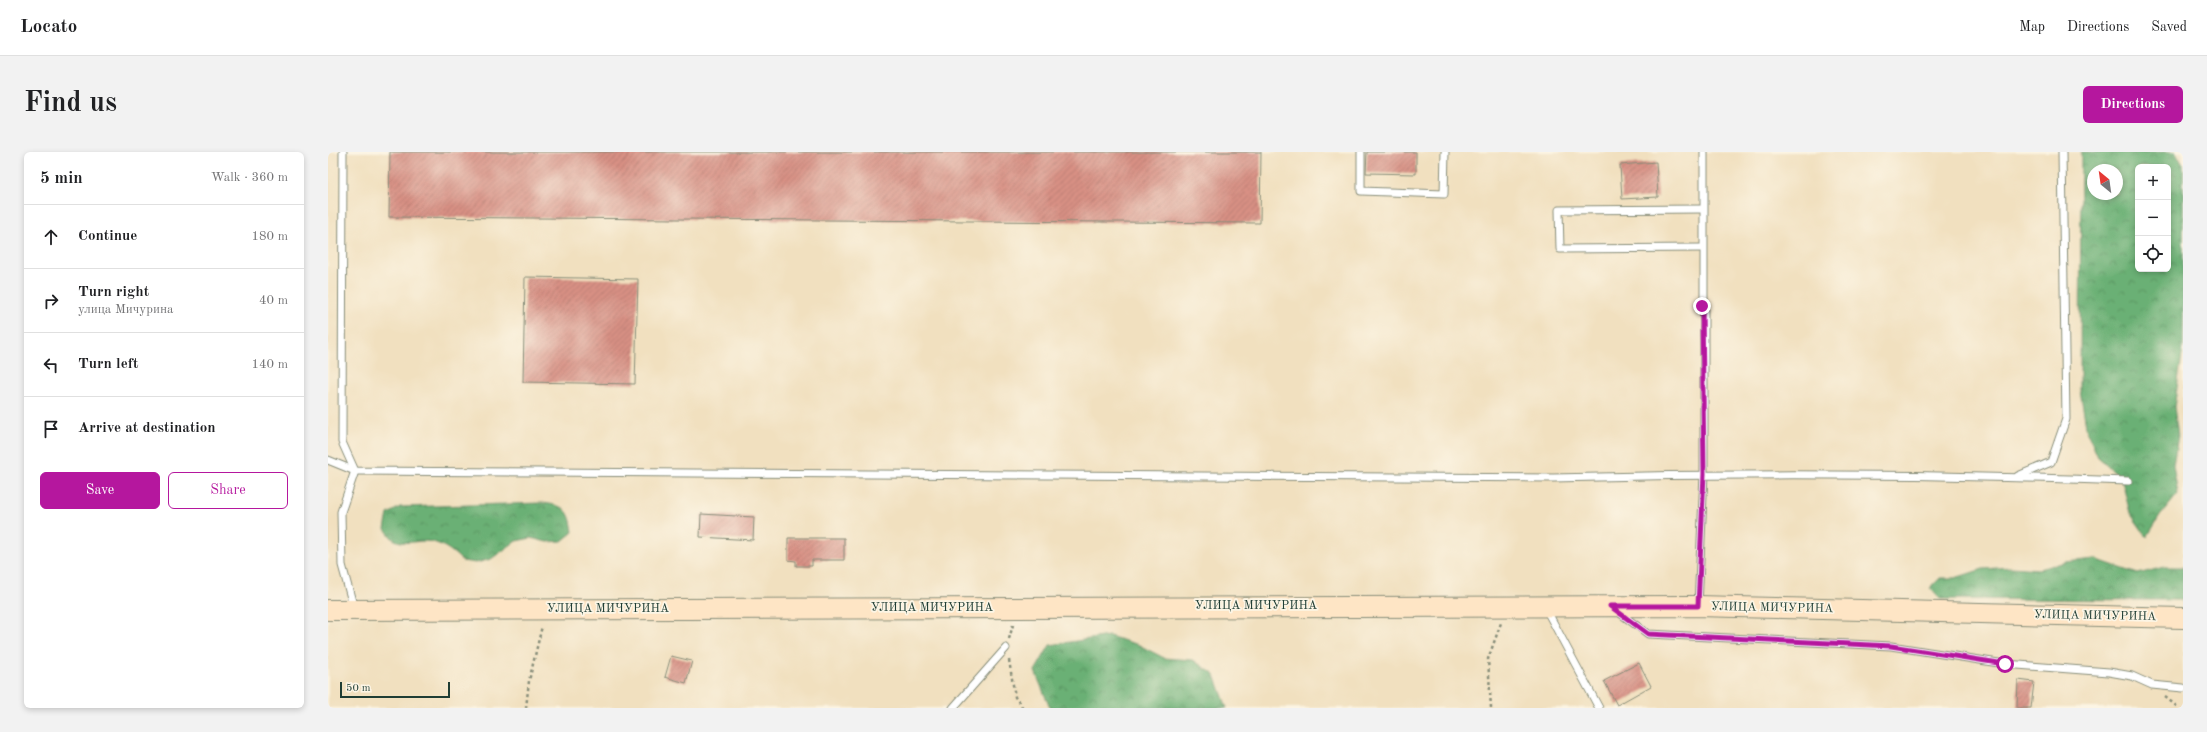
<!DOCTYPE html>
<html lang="en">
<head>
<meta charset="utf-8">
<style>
	:root { --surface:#fff; --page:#f2f2f2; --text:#202124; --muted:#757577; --line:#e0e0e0; --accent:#b5179e }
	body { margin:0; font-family:"Old Standard TT",serif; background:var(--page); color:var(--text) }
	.controls { position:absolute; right:12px; top:12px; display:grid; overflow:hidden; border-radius:6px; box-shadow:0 2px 6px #0003 }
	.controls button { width:36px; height:36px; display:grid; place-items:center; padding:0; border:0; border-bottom:1px solid var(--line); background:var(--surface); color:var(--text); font:20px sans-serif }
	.compass { position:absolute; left:1759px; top:12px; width:36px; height:36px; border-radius:50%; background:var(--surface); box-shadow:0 2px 6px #0003; rotate:331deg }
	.scale { position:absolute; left:12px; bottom:10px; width:110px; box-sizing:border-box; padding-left:4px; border:2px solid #1f3d34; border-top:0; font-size:11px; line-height:14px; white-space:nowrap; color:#1f3d34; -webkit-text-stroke:3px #fcf5e5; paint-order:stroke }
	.stop { position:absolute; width:12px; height:12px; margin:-9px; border:3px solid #b5179e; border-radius:50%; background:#fff }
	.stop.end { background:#b5179e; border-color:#fff; box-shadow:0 1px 4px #0008 }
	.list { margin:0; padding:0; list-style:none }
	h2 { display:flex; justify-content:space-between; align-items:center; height:52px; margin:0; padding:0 16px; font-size:17px }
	h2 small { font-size:13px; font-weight:400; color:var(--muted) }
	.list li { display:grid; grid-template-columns:26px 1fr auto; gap:12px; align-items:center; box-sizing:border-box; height:64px; padding:0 16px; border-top:1px solid var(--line) }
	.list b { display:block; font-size:15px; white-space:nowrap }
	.list p { margin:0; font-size:13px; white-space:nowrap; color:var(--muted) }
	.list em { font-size:13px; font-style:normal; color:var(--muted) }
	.actions { display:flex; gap:8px; padding:12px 16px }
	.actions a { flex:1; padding:9px 0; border:1px solid var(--accent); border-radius:6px; text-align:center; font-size:14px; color:var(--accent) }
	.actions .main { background:var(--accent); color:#fff }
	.icon { flex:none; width:22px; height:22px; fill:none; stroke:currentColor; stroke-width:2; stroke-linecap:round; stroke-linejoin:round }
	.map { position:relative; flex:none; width:1855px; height:556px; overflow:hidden; border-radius:6px }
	header { display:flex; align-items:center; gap:24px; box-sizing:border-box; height:56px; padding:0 20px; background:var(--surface); border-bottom:1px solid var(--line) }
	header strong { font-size:19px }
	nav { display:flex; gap:22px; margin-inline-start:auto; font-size:14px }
	.intro { display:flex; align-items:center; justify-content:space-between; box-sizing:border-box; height:96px; padding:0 24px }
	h1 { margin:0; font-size:28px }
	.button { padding:10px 18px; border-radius:6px; background:var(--accent); color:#fff; font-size:14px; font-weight:700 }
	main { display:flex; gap:24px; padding:0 24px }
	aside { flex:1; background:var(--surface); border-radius:6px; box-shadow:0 2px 6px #0003 }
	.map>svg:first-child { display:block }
	.forest { fill:url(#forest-crowns); stroke:#457654; fill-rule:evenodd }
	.building { fill:url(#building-hatch) }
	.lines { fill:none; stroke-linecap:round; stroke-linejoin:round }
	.service-casing { stroke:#888e7a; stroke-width:9 }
	.secondary-casing { stroke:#888e7a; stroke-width:22 }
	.path { stroke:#888e7a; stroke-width:2.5; stroke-dasharray:3 3; stroke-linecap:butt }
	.service { stroke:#fff; stroke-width:7 }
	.secondary { stroke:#fee5c5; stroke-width:20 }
	.route { stroke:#b5179e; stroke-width:5 }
	.labels { text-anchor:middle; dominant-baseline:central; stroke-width:3.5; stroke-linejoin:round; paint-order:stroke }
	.street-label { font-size:12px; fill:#1f3d34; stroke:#fcf5e5 }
</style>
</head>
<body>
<header>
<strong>Locato</strong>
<nav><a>Map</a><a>Directions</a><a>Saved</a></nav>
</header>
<div class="intro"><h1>Find us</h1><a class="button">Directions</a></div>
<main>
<aside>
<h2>5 min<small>Walk · 360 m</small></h2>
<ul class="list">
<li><svg class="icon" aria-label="ahead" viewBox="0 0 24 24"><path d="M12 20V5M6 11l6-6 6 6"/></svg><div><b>Continue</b></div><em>180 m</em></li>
<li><svg class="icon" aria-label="right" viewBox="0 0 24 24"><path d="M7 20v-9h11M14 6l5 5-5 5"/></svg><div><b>Turn right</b><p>улица Мичурина</p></div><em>40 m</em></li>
<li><svg class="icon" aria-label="left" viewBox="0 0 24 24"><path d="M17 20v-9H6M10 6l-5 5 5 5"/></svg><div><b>Turn left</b></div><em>140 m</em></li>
<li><svg class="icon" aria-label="arrive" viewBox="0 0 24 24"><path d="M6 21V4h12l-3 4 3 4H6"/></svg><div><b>Arrive at destination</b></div></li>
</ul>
<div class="actions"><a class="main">Save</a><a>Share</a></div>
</aside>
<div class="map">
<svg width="1855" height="556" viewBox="0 0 1855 556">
	<defs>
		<pattern id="forest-crowns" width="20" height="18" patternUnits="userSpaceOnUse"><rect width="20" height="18" fill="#6bb074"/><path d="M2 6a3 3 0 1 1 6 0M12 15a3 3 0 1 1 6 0" fill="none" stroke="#579060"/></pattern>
		<pattern id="building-hatch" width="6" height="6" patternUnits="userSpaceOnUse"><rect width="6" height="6" fill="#d89084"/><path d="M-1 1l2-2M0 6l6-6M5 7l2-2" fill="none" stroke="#af776d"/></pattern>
	</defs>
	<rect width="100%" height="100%" fill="#fcf5e5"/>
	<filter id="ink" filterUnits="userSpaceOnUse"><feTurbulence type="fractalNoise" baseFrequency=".025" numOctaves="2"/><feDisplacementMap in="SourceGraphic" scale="8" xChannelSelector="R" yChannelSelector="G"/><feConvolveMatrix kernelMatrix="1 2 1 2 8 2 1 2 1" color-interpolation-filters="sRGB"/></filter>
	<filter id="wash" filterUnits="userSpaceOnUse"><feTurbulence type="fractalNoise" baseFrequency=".012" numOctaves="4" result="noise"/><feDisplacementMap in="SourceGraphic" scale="16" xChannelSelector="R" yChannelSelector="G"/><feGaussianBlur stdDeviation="0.9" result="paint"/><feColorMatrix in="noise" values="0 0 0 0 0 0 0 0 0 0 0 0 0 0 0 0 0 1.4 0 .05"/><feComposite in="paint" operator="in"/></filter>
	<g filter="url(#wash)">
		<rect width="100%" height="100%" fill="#f1e0bf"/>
		<g class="forest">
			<path d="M1753,0H1848L1855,13V196L1846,255L1850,284L1845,313L1850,342L1832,364L1819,385L1802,361L1793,325L1770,305L1759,280L1752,238ZM1810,15H1840V117H1810ZM1765,18H1789V42H1765Z"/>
			<path d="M215,351C237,354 242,357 245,380L234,389L219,390L203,386L188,389L163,407L148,411L134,409C124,398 111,389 96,389C85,389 78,393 67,388C63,386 60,380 57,377L60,362L72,355Z"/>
			<path d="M1767,407L1810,422L1836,415H1855V448L1612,447L1602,436L1612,426H1627L1655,417L1683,415L1711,417L1737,410Z"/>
			<path d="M781,484L811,493L836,506L865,508L887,523L899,556H722L707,519L722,493Z"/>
		</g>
		<g id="blocks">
			<g class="building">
				<path d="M62,0H933L932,71L61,65Z"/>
				<path d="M1039,0H1088V22L1038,21Z"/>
				<path d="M1328,10L1330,45L1294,47L1292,13Z"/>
				<path d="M197,125L310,127L307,232L195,230Z"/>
				<path d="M373,362L426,365L425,388L372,385Z"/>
				<path d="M460,386H516V408H484V414H468V409L460,408Z"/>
				<path d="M343,504L364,509L358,531L337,525Z"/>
				<path d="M1311,511L1323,534L1289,553L1276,529Z"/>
				<path d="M1690,528L1706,530L1703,556H1689Z"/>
			</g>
		</g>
	</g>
	<g filter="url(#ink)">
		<use href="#blocks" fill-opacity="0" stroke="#888e7a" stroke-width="1"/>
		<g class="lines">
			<defs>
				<g id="service">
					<path d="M15,0L14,290L27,319L13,360L14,413L26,457"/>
					<path d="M1033,0V39L1116,42L1117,0"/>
					<path d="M1375,96L1232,97L1231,58L1375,57"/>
					<path d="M0,308L27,319L1225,326C1417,321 1609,322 1800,329"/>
					<path d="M1690,324L1723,310L1738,267L1734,0"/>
					<path d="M1370,454L1376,322V0"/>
					<path d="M1218,457L1271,556"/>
					<path d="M1289,459L1320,482L1563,494L1677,512L1781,520L1804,524L1824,533L1855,536"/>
					<path d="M625,556L678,496"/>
				</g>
				<path id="secondary" d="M0,458L1370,454L1855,466"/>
			</defs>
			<use href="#service" class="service-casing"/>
			<use href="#secondary" class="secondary-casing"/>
			<g class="path">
				<path d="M681,487L685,473"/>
				<path d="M681,508L687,545L695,556"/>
				<path d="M1837,545L1851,556"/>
				<path d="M198,556L201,529L214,474"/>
				<path d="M1163,556L1160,507L1173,471"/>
			</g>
			<use href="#service" class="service"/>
			<use href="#secondary" class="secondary"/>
		</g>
	</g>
	<g class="lines" filter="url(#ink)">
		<path class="route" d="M1374,154L1376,322L1370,454H1282L1320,482L1563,494L1677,512"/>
	</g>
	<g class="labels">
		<g class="street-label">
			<text x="928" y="454">УЛИЦА МИЧУРИНА</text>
			<text x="604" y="456">УЛИЦА МИЧУРИНА</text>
			<text transform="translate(1444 456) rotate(1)">УЛИЦА МИЧУРИНА</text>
			<text x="280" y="457">УЛИЦА МИЧУРИНА</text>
			<text transform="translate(1767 464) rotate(1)">УЛИЦА МИЧУРИНА</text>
		</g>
	</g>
</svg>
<div class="controls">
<button>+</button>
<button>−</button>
<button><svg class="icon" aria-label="locate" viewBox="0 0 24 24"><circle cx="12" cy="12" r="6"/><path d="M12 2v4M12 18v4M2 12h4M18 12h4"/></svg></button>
</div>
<svg class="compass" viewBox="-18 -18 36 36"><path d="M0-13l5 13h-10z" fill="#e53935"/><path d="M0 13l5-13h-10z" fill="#757577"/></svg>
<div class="scale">50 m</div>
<div class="stop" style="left:1677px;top:512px"></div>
<div class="stop end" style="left:1374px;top:154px"></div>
</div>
</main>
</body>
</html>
